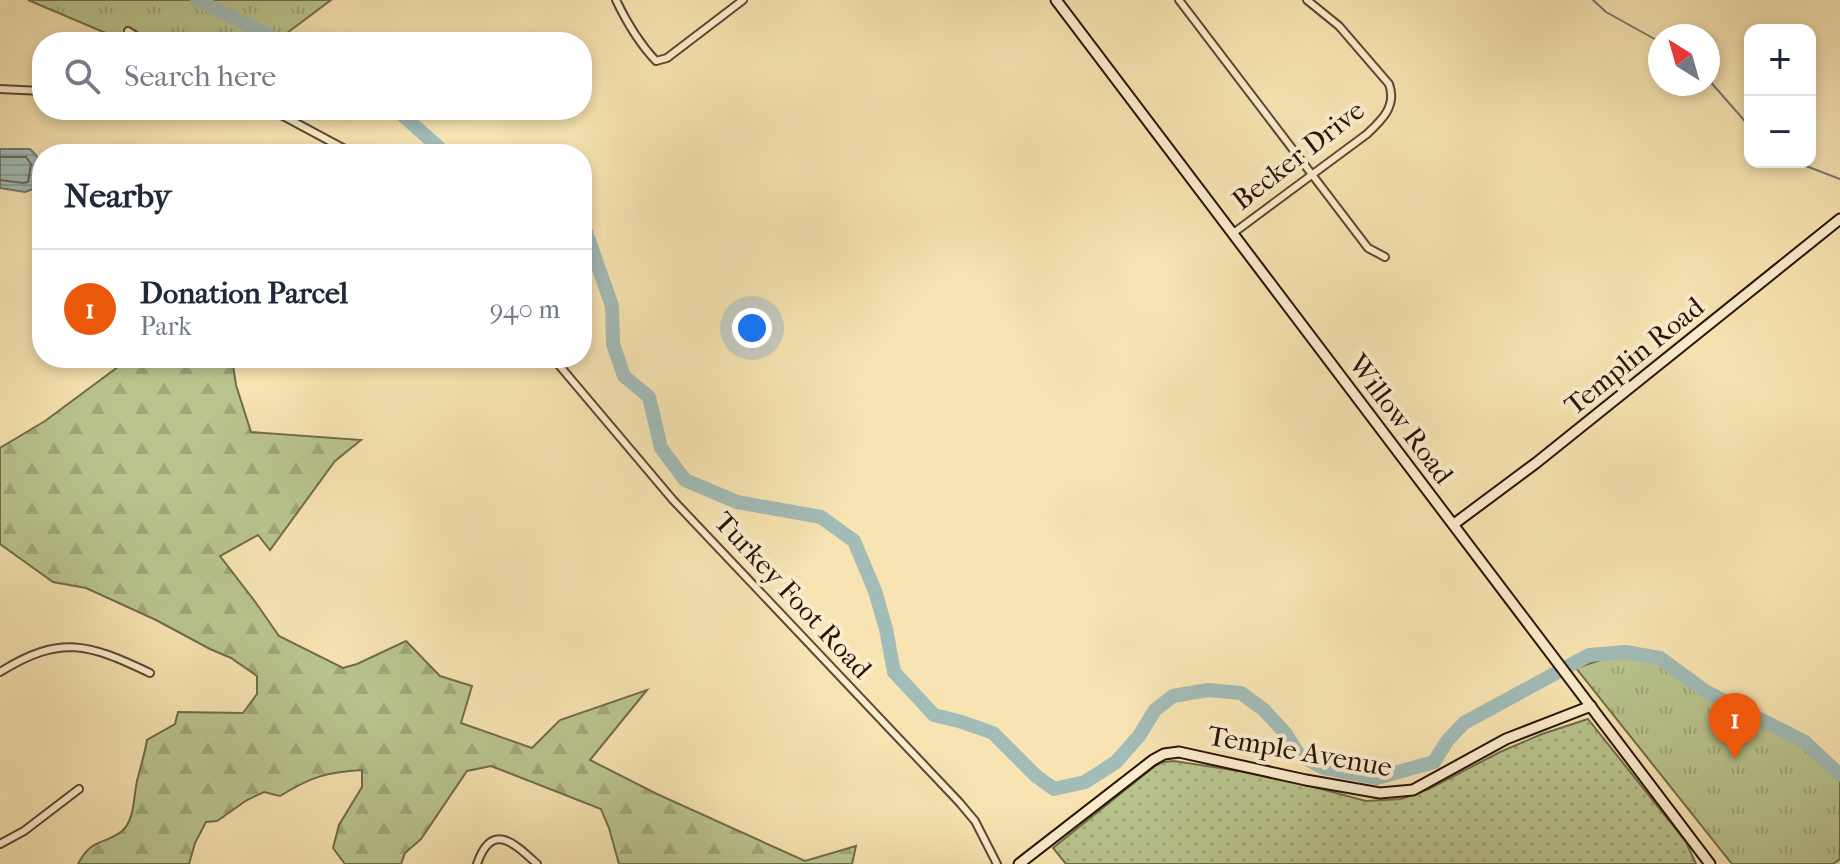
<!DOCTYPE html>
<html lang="en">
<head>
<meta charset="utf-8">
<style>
	:root { --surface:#fff; --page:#f6f6f7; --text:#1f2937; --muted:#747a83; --line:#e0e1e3; --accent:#ea580c }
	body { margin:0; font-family:"IM FELL French Canon",serif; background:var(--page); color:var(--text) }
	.controls { position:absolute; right:24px; top:24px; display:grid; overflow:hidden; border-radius:16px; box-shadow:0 4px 12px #0003 }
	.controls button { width:72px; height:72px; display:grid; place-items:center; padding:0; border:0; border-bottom:2px solid var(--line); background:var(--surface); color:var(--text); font:40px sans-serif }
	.compass { position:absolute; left:1648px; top:24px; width:72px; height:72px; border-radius:50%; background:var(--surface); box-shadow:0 4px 12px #0003; rotate:323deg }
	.you { position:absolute; left:752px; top:328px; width:28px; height:28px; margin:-20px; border:6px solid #fff; border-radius:50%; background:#1a73e8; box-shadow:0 0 0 12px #1a73e833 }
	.badge { display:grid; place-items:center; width:52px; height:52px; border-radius:50%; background:var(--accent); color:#fff; font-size:26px; font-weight:700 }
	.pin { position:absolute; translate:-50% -66px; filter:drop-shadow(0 2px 4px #0008) }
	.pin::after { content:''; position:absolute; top:42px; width:28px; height:24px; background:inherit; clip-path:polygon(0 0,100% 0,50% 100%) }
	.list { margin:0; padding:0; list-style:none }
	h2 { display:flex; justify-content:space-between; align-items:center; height:104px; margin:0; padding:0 32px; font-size:34px }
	h2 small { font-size:26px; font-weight:400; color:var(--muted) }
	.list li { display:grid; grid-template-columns:52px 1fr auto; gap:24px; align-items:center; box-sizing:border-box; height:120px; padding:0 32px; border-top:2px solid var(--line) }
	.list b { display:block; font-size:30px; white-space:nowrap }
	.list p { margin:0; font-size:26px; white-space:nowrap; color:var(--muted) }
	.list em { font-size:26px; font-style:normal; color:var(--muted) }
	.icon { flex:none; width:44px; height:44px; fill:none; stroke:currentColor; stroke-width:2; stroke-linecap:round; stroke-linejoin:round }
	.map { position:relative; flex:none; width:1840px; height:864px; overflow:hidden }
	.search { position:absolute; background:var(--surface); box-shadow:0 4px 12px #0003; left:32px; top:32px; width:560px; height:88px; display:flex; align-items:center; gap:20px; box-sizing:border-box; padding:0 28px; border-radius:32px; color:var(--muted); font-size:30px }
	.panel { position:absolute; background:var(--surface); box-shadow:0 4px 12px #0003; left:32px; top:144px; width:560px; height:224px; border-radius:32px }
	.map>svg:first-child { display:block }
	.grass { fill:url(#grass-dots); stroke:#726c4a; stroke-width:2 }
	.forest { fill:url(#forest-firs); stroke:#726c4a; stroke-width:2 }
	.park { fill:url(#park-tufts); stroke:#726c4a; stroke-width:2 }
	.water { fill:url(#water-rules); stroke:#727870; stroke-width:2 }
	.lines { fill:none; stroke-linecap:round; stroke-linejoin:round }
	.shore { stroke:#66675e; stroke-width:2 }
	.stream { stroke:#727870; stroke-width:2 }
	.river { stroke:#a2bcb7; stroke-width:14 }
	.street-casing { stroke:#5e4631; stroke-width:10 }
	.secondary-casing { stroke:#2b1206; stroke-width:13 }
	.street { stroke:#faedcd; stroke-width:6 }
	.secondary { stroke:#faedcd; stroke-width:9 }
	.labels { text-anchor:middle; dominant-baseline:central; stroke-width:8; stroke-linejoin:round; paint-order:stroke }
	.street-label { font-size:28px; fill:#2b1206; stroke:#faedcd }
</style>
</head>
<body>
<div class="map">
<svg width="1840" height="864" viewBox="0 0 1840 864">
	<defs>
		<pattern id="grass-dots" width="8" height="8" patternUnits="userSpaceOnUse" patternTransform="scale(2)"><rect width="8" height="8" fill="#bac58e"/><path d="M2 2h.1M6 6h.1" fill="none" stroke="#a0a879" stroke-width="1.8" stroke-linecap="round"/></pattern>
		<pattern id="forest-firs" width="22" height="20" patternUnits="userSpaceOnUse" patternTransform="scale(2)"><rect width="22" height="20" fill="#bac58e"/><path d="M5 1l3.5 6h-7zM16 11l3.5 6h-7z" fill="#a0a879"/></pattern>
		<pattern id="park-tufts" width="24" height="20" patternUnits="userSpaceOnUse" patternTransform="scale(2)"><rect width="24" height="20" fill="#bac58e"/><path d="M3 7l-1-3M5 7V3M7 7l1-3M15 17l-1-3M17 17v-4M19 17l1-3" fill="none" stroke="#a0a879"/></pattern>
		<pattern id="water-rules" width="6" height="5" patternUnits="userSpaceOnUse" patternTransform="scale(2)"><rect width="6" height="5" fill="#a2bcb7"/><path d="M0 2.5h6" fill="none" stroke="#8ca19c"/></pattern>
	</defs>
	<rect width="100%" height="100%" fill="#f7e4b2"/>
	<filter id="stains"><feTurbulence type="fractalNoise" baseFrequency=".0025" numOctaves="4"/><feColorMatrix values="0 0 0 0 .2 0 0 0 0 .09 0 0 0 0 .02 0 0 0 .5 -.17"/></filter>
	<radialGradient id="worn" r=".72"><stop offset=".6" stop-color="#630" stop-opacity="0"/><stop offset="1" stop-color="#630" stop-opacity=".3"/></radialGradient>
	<path class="grass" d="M1588,719L1686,842L1696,864H1066L1053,848L1155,766L1163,762L1174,761L1272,776L1366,801L1401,799L1429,789L1500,752L1542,734Z"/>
	<path class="forest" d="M130,358H232L236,385L251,432L361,440L335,461L270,550L258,535L220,556L256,603L279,636L343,668L357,664L406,641L440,676L472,686L461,723L532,748L560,720L647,690L590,760L657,794L805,861L856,846L852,864H619L609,828L601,809L491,766L467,771L421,839L405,853L401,864H345L333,848L339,825L362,787V770C326,772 311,777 280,796L264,792L247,800L217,821L206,822L195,843L189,864H78C92,837 103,846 122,831C136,819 133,793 138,777C141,765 145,753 147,740L175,724L178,712L243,713L257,694V676L231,658L210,649L156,620L86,588L53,582L0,544V448L45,421Z"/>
	<g class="park">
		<path d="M28,0H331L275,42H127Z"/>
		<path d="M1625,652L1660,658L1705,691L1805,742L1840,776V859L1833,864H1732L1576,668Z"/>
	</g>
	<path class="water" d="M0,149H30C43,161 37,161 38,176C38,186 40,179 36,188L25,192L0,188Z"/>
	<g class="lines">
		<path class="shore" d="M0,157H26L31,164L28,182L23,183L0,180"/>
		<g class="stream">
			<path d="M1593,0L1606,12L1660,42"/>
			<path d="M1708,79L1750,127"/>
			<path d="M1790,162L1806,166L1840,179"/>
		</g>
		<g class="river">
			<path d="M197,0L283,42"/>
			<path d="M397,110L446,154"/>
			<path d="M582,227L586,232L612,306L613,344L624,376L649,397L661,448L685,480L737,502L821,517L854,541L875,591L886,629L894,672L934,715L962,722L993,733L1036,776L1054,789L1085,782L1116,762L1139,736L1155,710L1173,696L1208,690L1241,693L1264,710L1286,734L1299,755L1324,768L1377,778L1434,762L1447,741L1464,723L1589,655L1625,652L1660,658L1705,691L1805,742L1840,775"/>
		</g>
		<defs>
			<g id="street">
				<path d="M616,0C627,23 638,42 656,61L667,58L743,0"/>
				<path d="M1179,0L1368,248L1385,257"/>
				<path d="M128,31L145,42"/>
				<path d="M0,89L42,91"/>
				<path d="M272,110L354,154"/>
				<path d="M1232,234L1367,134C1382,120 1397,106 1389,84L1339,26L1307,0"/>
				<path d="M553,358L673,500L959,802L975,821L997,864"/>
				<path d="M0,672C61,634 89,644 150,673"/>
				<path d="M0,844L24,831L79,789"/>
				<path d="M477,864C492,820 515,844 537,864"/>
			</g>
			<g id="secondary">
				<path d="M1056,0L1710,864"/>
				<path d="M1454,524L1536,463L1840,219"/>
				<path d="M1019,864L1153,760L1164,754L1179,752L1306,780L1380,793L1413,790L1506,739L1591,706"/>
			</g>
		</defs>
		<use href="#street" class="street-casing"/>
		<use href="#secondary" class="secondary-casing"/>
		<use href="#street" class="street"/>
		<use href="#secondary" class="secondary"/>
	</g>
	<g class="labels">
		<g class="street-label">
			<text transform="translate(1298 155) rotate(-38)">Becker Drive</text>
			<text transform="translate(1634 356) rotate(-39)">Templin Road</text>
			<text transform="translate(1401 419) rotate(53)">Willow Road</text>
			<text transform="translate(793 595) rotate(47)">Turkey Foot Road</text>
			<text transform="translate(1300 751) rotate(10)">Temple Avenue</text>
		</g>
	</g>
	<rect width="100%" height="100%" filter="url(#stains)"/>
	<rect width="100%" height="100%" fill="url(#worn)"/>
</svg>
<div class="controls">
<button>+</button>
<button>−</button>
</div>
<svg class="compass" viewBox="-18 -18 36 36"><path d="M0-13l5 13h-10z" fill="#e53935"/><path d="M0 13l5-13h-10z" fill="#747a83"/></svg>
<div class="you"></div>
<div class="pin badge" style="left:1735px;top:759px">1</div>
<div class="search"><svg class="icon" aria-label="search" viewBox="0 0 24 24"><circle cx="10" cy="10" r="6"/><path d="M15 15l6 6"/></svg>Search here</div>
<section class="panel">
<h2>Nearby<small></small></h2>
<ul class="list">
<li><span class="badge">1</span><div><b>Donation Parcel</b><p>Park</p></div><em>940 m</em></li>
</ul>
</section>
</div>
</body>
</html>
